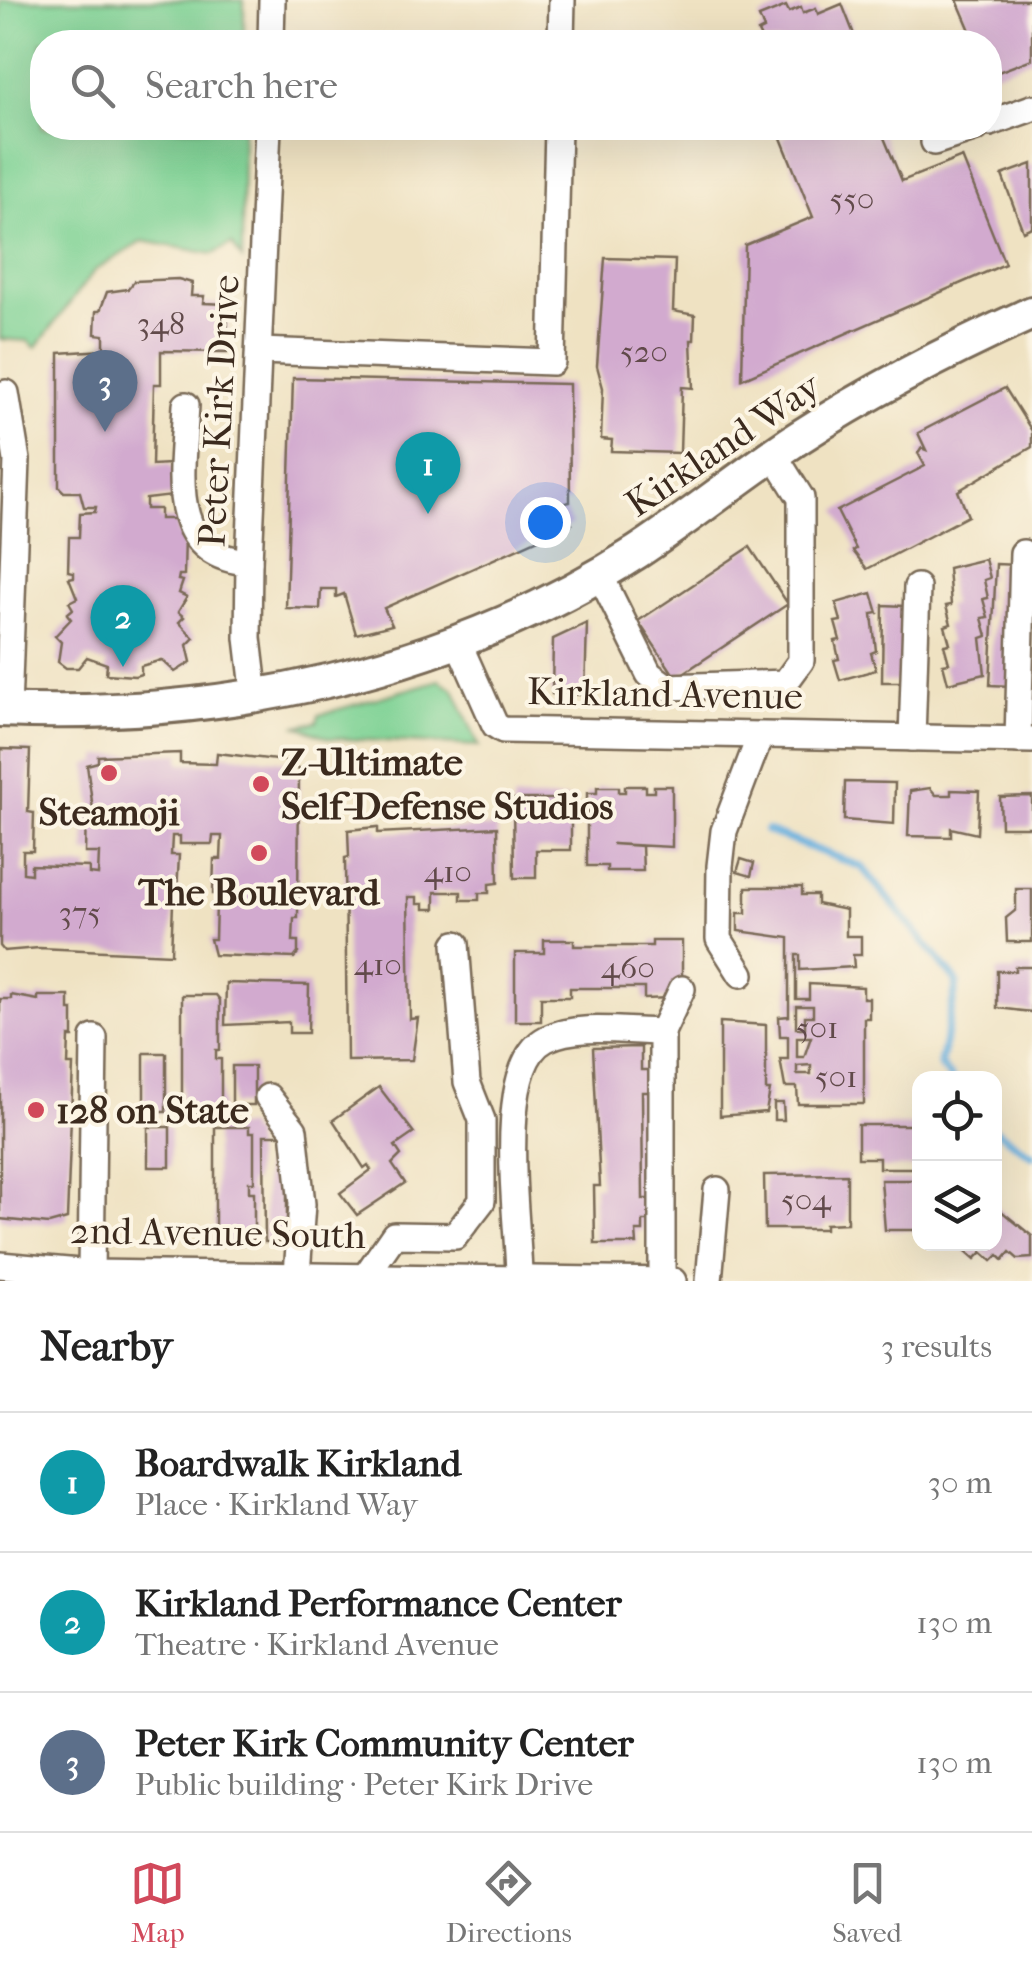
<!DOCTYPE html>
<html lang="en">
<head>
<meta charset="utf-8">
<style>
	:root { --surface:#fff; --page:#f2f2f2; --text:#222; --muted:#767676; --line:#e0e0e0; --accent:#d1495b }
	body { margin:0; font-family:"IM FELL French Canon",serif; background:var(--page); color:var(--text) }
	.controls { position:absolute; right:30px; bottom:30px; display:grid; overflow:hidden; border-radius:20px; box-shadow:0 10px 40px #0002 }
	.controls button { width:90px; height:90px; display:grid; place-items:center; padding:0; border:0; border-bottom:2px solid var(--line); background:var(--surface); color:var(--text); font:50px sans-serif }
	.you { position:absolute; left:545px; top:522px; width:35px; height:35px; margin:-25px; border:8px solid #fff; border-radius:50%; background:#1a73e8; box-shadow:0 0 0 15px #1a73e833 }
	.badge { display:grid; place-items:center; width:65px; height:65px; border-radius:50%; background:var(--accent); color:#fff; font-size:32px; font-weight:700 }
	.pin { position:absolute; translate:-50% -82px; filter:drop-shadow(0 2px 5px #0008) }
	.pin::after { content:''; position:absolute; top:52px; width:35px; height:30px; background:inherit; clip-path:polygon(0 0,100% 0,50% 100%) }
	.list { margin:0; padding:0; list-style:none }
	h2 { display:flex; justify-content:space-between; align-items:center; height:130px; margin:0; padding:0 40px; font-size:42px }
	h2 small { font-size:32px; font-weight:400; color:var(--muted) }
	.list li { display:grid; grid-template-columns:65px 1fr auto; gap:30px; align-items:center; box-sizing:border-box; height:140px; padding:0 40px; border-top:2px solid var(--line) }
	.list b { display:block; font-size:38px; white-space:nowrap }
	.list p { margin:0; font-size:32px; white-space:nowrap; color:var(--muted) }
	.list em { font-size:32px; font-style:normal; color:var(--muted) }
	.icon { flex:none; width:55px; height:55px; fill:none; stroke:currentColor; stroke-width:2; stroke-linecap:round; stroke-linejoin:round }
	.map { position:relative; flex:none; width:1032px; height:1281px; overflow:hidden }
	.search { position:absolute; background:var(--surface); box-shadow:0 10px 40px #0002; left:30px; right:30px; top:30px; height:110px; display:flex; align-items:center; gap:25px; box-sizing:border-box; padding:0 35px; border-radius:40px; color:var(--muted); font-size:38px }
	.sheet { height:550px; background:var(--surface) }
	nav { display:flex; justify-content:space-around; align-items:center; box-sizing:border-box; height:140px; border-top:2px solid var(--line); background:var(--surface); font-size:28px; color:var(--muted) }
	nav a { display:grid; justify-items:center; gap:5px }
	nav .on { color:var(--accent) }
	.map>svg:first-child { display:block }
	.green { fill:#7ed294; stroke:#5c7e59; stroke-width:2.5 }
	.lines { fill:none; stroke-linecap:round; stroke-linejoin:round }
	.stream { stroke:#66aedd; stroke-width:8 }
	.building { fill:#d2aacf; fill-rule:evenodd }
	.minor-casing { stroke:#7a6a57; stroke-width:30 }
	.major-casing { stroke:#7a6a57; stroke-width:38 }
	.minor { stroke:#fff; stroke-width:25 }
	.major { stroke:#fff; stroke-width:32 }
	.poi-dot { fill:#d1495b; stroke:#fcf5e5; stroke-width:4 }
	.labels { text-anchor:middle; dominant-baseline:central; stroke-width:8; stroke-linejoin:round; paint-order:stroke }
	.number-label { font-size:32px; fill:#614a4a }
	.street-label { font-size:38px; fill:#3b2a1e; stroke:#fcf5e5 }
	.poi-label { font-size:38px; font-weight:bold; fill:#3b2a1e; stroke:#fcf5e5; text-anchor:start }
</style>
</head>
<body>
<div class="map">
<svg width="1032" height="1281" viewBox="0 0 1032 1281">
	<rect width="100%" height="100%" fill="#fcf5e5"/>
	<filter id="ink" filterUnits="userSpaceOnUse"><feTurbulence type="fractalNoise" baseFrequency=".01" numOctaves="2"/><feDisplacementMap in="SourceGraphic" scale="20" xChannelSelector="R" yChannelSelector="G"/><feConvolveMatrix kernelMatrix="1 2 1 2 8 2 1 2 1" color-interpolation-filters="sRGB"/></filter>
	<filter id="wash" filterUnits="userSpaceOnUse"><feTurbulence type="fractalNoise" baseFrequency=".0048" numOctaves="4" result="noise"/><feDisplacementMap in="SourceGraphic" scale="40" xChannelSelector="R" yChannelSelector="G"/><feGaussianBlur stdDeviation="2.25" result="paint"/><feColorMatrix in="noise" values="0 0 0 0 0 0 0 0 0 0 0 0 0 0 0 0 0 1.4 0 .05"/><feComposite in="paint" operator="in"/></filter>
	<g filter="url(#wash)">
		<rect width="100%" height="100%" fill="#efe2c2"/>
		<g class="green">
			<path d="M0,0H244V42H42V128H243L242,259L232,244L213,254L143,241L94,271L36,348L28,341L0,339Z"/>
			<path d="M439,680L454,689L479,746L329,738L298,726L317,722L319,715Z"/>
		</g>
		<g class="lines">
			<g class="stream">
				<path d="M767,831L862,867L957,982L940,1065L951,1078"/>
				<path d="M994,1129L1032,1155"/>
			</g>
		</g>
		<g id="blocks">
			<g class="building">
				<path d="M957,0H1032V59L993,74L990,42H975Z"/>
				<path d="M842,4L857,42H763L758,32L764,29L759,17L786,6L789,12L801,7L803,13L816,8L818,14Z"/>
				<path d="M792,128H880L902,181L962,157L1005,264L742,379L745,245L813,217L781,138L794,132Z"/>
				<path d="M1032,164V227L1023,231L1002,175Z"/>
				<path d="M605,258L675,260L673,311L695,315L694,340H691L693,388L682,387L680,453L611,451L612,440L601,439L603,388L597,366Z"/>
				<path d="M178,279L192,283L191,296H204L203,303L228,304L227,352L161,351V384H154L152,465L169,464L174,470L173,496L146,499V509H160V519H178V534H185L184,575H179L178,580L183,581L179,593L187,597L178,612L184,617L179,622L194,638L187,645L191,662L175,672L162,660L141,666V674L135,676L106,674L107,664L87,657L78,668H66L58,662L61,642L55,636L71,619L67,614L73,609L69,602L77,598L69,578L74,577V572L68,571L69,537H79L80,513L95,512L96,507H84L80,492H64L59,487V353L104,350V335L95,334L96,311H100L107,292L128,289L135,281Z"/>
				<path d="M293,378L569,384L570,502L561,504L572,524L384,608L392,625L356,634L344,594L336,597V589H321L320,609L286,608Z"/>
				<path d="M1005,388L1032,431V447L958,491L968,516L867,569L853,551L856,549L837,511L925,466L918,453L921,448L926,450L918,433Z"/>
				<path d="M750,547L788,604L676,678L638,621Z"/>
				<path d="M985,559L990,578L984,580L988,598L983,599L988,617L982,618L987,636L981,638L985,674L948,683L943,664L949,663L944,645L950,644L945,626L951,624L946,606L951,605L948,568Z"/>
				<path d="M996,564L1017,565L1012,686L990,685Z"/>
				<path d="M872,593L878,613L872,614L876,651L871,653L876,670L840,680L834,660L839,659L835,641L840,640L835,622L841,621L836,603Z"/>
				<path d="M883,605L904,606L903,682H882Z"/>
				<path d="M587,623L585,695L552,694L553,639Z"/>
				<path d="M1,749L30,750L28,812L34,813L33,851H23V873L31,874V865L89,867V874L98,875L99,853H85L86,814H92L93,809L87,765L98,762V756L180,753V763L216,764L217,753L293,762V768H299L298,918H294L293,941H298V953L294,958L214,955L210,939H215L216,903H221V894H213L214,859H221L222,836H213L212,844H180V836H172L171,855H179L177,893H169V902L173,903L171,954L39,948L4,951L0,946Z"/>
				<path d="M845,782L895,783L894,824L844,820Z"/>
				<path d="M625,786H646V792H654V786H672V847L612,844L642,846L643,871H607V866H587V793H597V787H619V792H625Z"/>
				<path d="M930,788L936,795H951V790L979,791L977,834L951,828V837L908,836L910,791Z"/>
				<path d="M1032,796V827H1001L1000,797Z"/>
				<path d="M513,799H571V850H536V878H514Z"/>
				<path d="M378,827V833L497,827L498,883L489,884V893H479V900H461V892H435V909H424V904H417V897H408L410,1019L418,1018L412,1060L347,1061L345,858L349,857L348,830Z"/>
				<path d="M741,859L754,863L751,876L737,872Z"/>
				<path d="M746,887H802V895H817V904L846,910V936H861V955H853L854,967L800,970V955H796V999H809V984L863,987V998H869V1018H864V1104H798L797,1087H785L780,1059H788V1036H780L779,1017L789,1016V938L738,931V913H746ZM796,1006H813V1016H805V1028H796ZM797,1037H811L804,1057H797ZM811,1065V1074H797V1066Z"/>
				<path d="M1016,889H1032V942H1007L1006,918L1016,910Z"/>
				<path d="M544,940H574V946H652V941H682V984L671,998L644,999V988H570V997H541V1021H515V953H544Z"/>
				<path d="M1015,967H1032V1012L997,1008V971H1015Z"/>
				<path d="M226,983L309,985L308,1033H289V1022L225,1025Z"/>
				<path d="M11,995L38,1000V996H69V1010H73V1037H69L68,1065H73L67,1219L49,1224L0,1219V999H11Z"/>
				<path d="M182,995H216L220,1000V1050H216V1059H221V1108L216,1113H182Z"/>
				<path d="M720,1022L766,1025V1090H770L766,1112L720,1116Z"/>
				<path d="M641,1047V1070H653V1092H642L643,1199H651V1221H643V1231H636L637,1244H595L594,1186H600L593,1048Z"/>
				<rect x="144" y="1053" width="22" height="59"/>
				<rect x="232" y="1066" width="22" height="39"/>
				<path d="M379,1087L414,1133L395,1146L401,1155L392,1164L405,1183L357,1215L340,1193L371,1170L368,1165L364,1168L333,1120Z"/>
				<path d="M774,1103H783L784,1120H774Z"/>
				<path d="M858,1125H917L920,1154H915V1168H879V1158H858Z"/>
				<rect x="148" y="1127" width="22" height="40"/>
				<path d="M215,1127H249V1133H254V1182H249V1192H254V1240H249V1245H215Z"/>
				<path d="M264,1135H287V1242H265Z"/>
				<path d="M847,1174V1223L825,1224V1229H765L764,1175Z"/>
				<path d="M881,1180H918V1230H885Z"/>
				<path d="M994,1205L1032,1236V1258L1018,1259L1010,1252L1003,1260L998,1255L992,1261L982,1252L975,1259L958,1244H994Z"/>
			</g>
		</g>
	</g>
	<g filter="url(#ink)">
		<use href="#blocks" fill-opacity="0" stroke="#7a6a57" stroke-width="2.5"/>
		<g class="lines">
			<defs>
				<g id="minor">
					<path d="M271,42L272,0"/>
					<path d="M561,42L562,0"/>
					<path d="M990,123L1032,108"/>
					<path d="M934,142L976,128"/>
					<path d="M259,351L552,362L558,128"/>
					<path d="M6,393L17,460L8,710"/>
					<path d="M186,405C183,467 163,556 249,562"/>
					<path d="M599,573L649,674L667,687L785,683L801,661V498L774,455"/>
					<path d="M458,642L495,725L503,730L1032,740"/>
					<path d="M255,697L248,638L249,562L268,128"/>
					<path d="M912,738L917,587"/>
					<path d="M1018,740L1023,553"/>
					<path d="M741,974L719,939L720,866L724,831L760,736"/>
					<path d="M662,1032L682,989"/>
					<path d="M268,1097L294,1130L302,1204L297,1274"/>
					<path d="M0,1265L91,1273L673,1281"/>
					<path d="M91,1273L94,1038"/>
					<path d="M367,1274L394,1235L455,1236L482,1201V1120L467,1082L456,944"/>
					<path d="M519,1277C519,1224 493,1066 546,1039C577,1023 628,1032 662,1032V1281"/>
					<path d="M709,1281L717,1190"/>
				</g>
				<path id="major" d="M0,710C222,720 448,673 637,552C692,516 743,474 798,438C872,390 952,349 1032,313"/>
			</defs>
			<use href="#minor" class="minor-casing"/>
			<use href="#major" class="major-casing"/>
			<use href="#minor" class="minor"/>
			<use href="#major" class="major"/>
		</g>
	</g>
	<g class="poi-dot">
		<circle cx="109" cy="773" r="10"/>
		<circle cx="261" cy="784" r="10"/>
		<circle cx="259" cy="853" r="10"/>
		<circle cx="36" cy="1110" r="10"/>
	</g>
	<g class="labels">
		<g class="number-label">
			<text x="852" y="198">550</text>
			<text x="161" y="323">348</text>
			<text x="644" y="351">520</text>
			<text x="448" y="871">410</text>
			<text x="80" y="912">375</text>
			<text x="378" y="964">410</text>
			<text x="628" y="967">460</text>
			<text x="817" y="1027">501</text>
			<text x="836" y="1076">501</text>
			<text x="806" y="1199">504</text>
		</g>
		<g class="street-label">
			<text transform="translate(219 411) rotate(-87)">Peter Kirk Drive</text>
			<text transform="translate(723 445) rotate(-34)">Kirkland Way</text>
			<text transform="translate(665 694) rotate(1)">Kirkland Avenue</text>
			<text transform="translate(218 1233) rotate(1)">2nd Avenue South</text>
		</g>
		<g class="poi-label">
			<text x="281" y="762">Z-Ultimate<tspan x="281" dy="44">Self-Defense Studios</tspan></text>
			<text x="109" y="812" text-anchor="middle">Steamoji</text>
			<text x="259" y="892" text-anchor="middle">The Boulevard</text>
			<text x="56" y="1110">128 on State</text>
		</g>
	</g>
</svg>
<div class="controls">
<button><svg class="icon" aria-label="locate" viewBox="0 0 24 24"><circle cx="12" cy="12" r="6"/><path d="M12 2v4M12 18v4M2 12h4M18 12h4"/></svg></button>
<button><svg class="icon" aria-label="layers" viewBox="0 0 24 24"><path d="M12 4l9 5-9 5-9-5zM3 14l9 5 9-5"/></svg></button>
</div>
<div class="you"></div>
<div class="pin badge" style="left:428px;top:514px;background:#0f9aa8">1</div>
<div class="pin badge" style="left:123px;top:667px;background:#0f9aa8">2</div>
<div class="pin badge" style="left:105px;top:432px;background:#5c6f8a">3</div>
<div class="search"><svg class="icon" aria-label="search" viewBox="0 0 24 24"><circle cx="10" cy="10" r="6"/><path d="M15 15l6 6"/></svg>Search here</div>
</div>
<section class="sheet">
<h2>Nearby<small>3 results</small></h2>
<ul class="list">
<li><span class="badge" style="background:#0f9aa8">1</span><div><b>Boardwalk Kirkland</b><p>Place · Kirkland Way</p></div><em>30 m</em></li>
<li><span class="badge" style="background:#0f9aa8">2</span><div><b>Kirkland Performance Center</b><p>Theatre · Kirkland Avenue</p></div><em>130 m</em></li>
<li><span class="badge" style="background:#5c6f8a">3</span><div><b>Peter Kirk Community Center</b><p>Public building · Peter Kirk Drive</p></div><em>130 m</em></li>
</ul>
</section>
<nav>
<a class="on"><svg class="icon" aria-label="map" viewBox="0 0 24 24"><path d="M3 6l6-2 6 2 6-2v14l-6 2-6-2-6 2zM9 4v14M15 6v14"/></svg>Map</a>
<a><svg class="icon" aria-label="directions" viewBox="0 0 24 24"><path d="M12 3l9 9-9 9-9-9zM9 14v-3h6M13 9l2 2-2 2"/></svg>Directions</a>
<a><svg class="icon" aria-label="saved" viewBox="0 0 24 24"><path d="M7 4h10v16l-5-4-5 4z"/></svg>Saved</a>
</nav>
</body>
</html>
